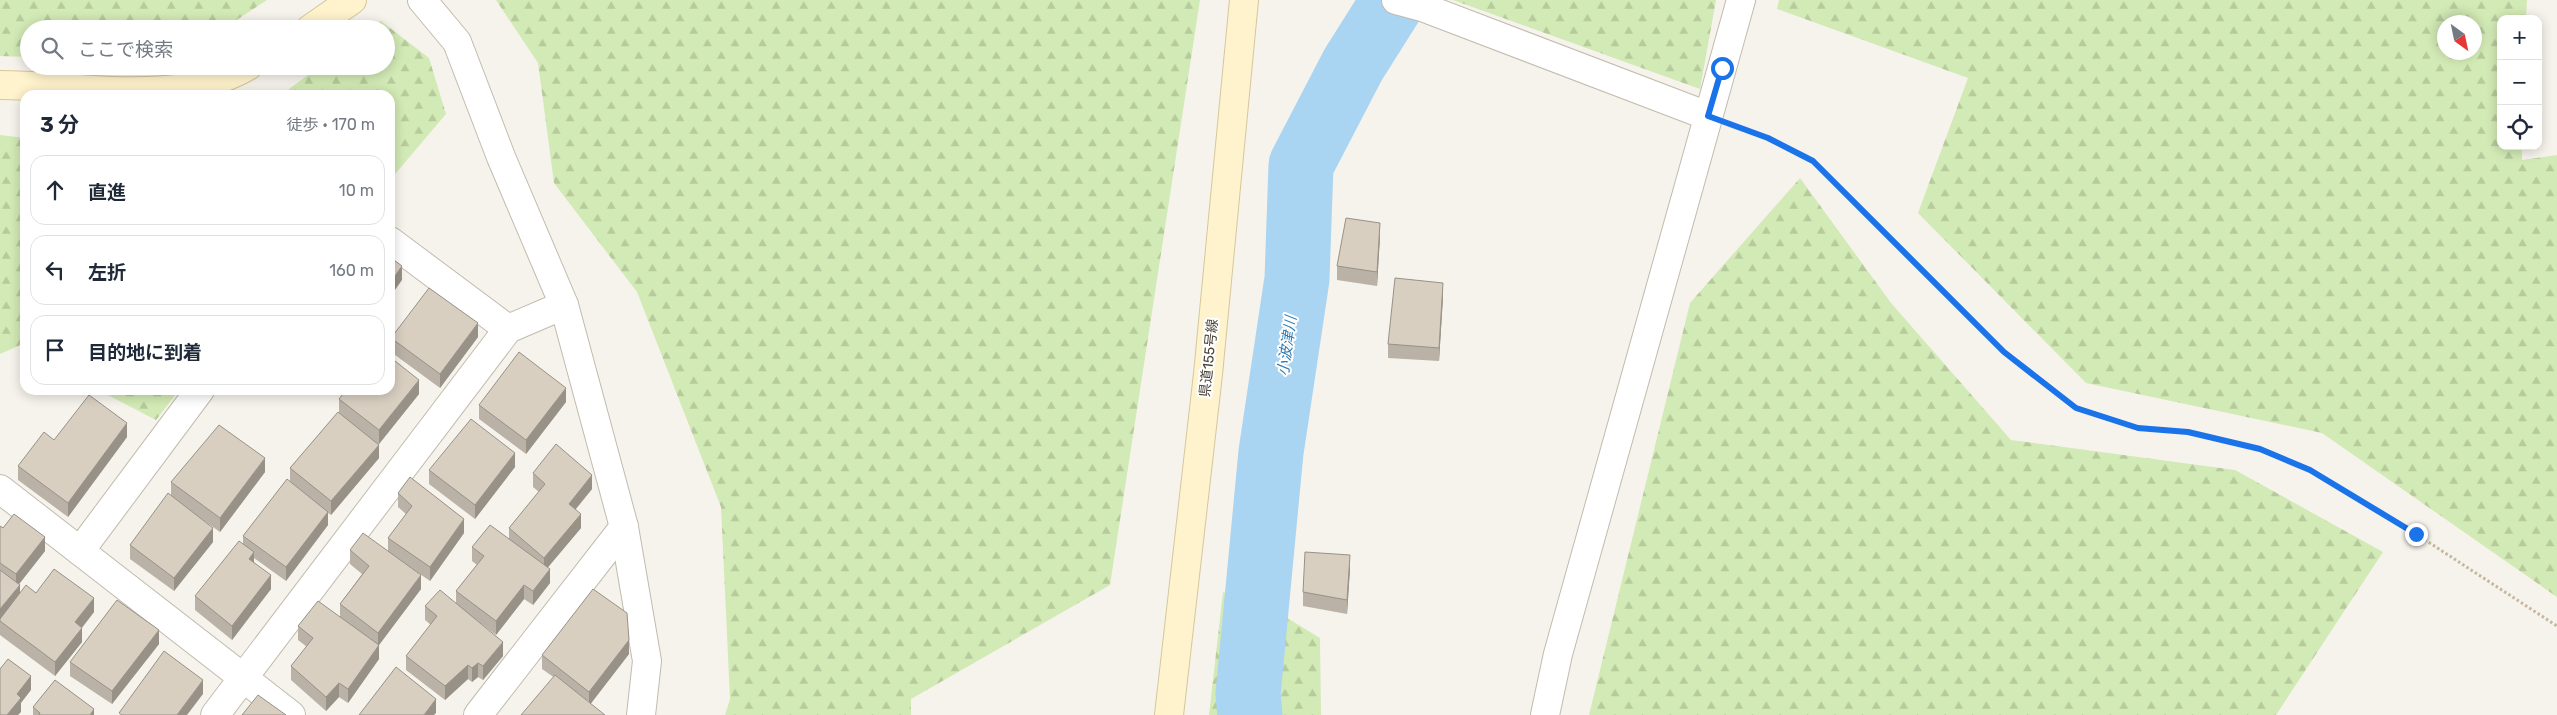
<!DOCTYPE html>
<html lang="ja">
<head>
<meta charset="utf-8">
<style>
	:root { --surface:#fff; --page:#f2f2f3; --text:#1f2937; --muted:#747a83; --line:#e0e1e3 }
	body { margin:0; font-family:Rubik,"Noto Sans JP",sans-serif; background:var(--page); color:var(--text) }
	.controls { position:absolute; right:15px; top:15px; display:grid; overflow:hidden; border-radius:10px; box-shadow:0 2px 12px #0003 }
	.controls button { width:45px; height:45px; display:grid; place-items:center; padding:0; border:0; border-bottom:1px solid var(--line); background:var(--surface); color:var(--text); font:25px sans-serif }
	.compass { position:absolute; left:2437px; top:15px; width:45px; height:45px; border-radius:50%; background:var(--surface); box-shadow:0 2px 12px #0003; rotate:147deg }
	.stop { position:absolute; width:15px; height:15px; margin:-11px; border:4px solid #1a73e8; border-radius:50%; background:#fff }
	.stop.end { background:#1a73e8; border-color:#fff; box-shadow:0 1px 5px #0008 }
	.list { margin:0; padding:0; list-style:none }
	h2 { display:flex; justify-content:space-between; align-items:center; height:65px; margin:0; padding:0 20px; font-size:21px }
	h2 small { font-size:16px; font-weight:400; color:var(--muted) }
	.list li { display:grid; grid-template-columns:32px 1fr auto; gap:15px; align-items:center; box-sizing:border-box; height:70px; margin:0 10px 10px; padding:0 10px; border:1px solid var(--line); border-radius:15px }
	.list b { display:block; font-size:19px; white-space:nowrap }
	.list em { font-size:16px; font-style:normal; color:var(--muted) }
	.icon { flex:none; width:28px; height:28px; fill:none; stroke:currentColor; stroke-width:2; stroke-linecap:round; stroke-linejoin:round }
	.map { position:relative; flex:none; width:2557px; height:715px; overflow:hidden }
	.search { position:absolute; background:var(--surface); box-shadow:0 2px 12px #0003; left:20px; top:20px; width:375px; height:55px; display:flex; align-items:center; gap:12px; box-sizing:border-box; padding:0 18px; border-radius:28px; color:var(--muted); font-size:19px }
	.panel { position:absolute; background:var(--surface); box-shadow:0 2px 12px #0003; left:20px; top:90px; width:375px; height:305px; border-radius:15px }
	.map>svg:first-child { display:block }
	.forest { fill:url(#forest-firs); fill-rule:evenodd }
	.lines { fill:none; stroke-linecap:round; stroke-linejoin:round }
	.river { stroke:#a9d4f2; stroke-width:65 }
	.minor-casing { stroke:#c2bbae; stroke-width:30 }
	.secondary-casing { stroke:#d6c79b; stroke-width:30 }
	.path { stroke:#c4b79f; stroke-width:3; stroke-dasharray:2.5 2.5; stroke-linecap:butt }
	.minor { stroke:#fff; stroke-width:28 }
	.secondary { stroke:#fff3cd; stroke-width:28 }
	.wall { fill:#bab2a6 }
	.shaded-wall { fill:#979187 }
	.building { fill:#d8cfc1; stroke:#979187 }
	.route { stroke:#1a73e8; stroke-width:6 }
	.labels { text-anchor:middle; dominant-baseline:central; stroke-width:4; stroke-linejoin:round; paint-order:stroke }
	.street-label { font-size:14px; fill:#4b4439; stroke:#fff }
	.water-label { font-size:15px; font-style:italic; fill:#2e7ab2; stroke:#fff }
</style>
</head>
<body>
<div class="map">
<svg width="2557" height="715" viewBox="0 0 2557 715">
	<defs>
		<pattern id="forest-firs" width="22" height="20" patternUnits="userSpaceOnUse" patternTransform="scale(1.25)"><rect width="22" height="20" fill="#d2eab5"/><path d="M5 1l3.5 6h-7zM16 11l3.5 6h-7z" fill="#b6ca9c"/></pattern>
	</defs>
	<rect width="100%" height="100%" fill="#f6f3ec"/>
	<g class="forest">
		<path d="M0,0H267L223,29H29V57L0,56Z"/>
		<path d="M496,0H1200L1110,585L911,699V715H725L730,699L721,507L637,292L554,183L538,63Z"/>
		<path d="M1453,0H1716L1700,89Z"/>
		<path d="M1779,0H2527L2526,19H2501V146H2522V160L2557,155V597L2322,433L2086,383L1918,213L1968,78L1777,9ZM2444,22H2474V52H2444Z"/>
		<path d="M381,21L429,58L446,114L390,180V95H281L320,66H386V29H370Z"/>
		<path d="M0,135L25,138V343L0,354Z"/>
		<path d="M1800,178L1891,303L2011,440L2235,470L2383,552L2276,715H1589L1690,303Z"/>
		<path d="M98,390H179L156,420Z"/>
		<path d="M1223,592L1274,610L1320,638L1321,715H1209Z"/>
	</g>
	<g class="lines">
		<path class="river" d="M1250,715L1248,694L1271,452L1297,279L1301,165L1353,65L1394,0"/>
		<defs>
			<g id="minor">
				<path d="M422,0L457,42L501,157L564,305L624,527L647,661L641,715"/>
				<path d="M1396,0L1422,7L1708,116"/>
				<path d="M390,241L508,329"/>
				<path d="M0,489L291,715"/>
				<path d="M80,551L200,390"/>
				<path d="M215,715L508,329L564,305"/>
				<path d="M478,715L624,527"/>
				<path d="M1545,715L1558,654L1741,0"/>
			</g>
			<g id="secondary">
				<path d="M310,29L352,0"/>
				<path d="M0,85C79,85 176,108 248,66"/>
				<path d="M1169,715L1208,374L1244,0"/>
			</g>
		</defs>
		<use href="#minor" class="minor-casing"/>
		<use href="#secondary" class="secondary-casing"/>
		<path class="path" d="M1739,128L1768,138L1813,161L2004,353L2076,407L2137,428L2188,432L2260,449L2310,470L2416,534L2557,626"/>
		<use href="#minor" class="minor"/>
		<use href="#secondary" class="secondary"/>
	</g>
	<g class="wall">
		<path d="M1380,237L1377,286L1337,280V266Z"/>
		<path d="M1443,297L1439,361L1388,358V344Z"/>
		<path d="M478,337L440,388L391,352V338Z"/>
		<path d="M419,394L379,444V458L331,515L328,513V525L286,581L254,558V562L271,589L232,640L195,610V596L243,544V536L290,482V468L339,412V399Z"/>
		<path d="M566,402L526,454L479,419V405Z"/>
		<path d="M127,437L68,517L18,480V466L54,440Z"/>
		<path d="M515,467L475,519L429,484V470Z"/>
		<path d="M265,472L220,532L196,515L213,542L174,591L130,559V545L171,495V482Z"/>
		<path d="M533,473L592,489L576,509L581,528L548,567L550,583L533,605L524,599L496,635L475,619L503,656L483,680L478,677L472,682L468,679L445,700L406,670V656L431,625L425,620V606L456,604V591L477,565L472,561V547L509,539V528L539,492L533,487Z"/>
		<path d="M398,493L464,533L430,581L404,563L421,589L379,645V659L348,703L339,697L326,711L291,680V666L307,647L298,640V626L340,617V604L362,574L350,564V550L388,551V538L406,514L398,507Z"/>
		<path d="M0,526L45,551L19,584L20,594L36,593L94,612L82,628V642L55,676L0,635Z"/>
		<path d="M1350,569L1347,614L1303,606V592Z"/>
		<path d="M159,644L112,704L70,676V662Z"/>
		<path d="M629,654L591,703L542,669V655Z"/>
		<path d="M33,707L94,715H33Z"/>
	</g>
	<g class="shaded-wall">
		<path d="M1380,223V237L1377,286V272Z"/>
		<path d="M402,266V280L390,297V283Z"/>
		<path d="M1443,283V297L1439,361V348Z"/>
		<path d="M478,323V337L440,388V374Z"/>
		<path d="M419,380V394L379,444V430Z"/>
		<path d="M566,388V402L526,454V440Z"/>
		<path d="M127,423V437L68,517V503Z"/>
		<path d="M379,445V458L331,515V501Z"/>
		<path d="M515,453V467L475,519V505Z"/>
		<path d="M265,458V472L220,532V518Z"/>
		<path d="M592,475V489L569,517V504Z"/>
		<path d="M328,512V525L286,581V567Z"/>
		<path d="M581,514V528L544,572V558Z"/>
		<path d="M464,519V533L430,581V567Z"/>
		<path d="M213,528V542L174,591V578Z"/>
		<path d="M45,537V551L16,588V574Z"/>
		<path d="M254,552V566L249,559Z"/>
		<path d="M1350,555V569L1347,614V600Z"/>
		<path d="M550,569V583L533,605V591Z"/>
		<path d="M271,575V589L232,640V626Z"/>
		<path d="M421,575V589L379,645V659L348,703V689L378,647V633Z"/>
		<path d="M20,585V599L0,621V609Z"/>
		<path d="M524,585V599L496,635V621Z"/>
		<path d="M94,598V612L75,636V622Z"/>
		<path d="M82,628V642L55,676V662Z"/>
		<path d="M159,630V644L112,704V691Z"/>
		<path d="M629,640V654L589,706V692Z"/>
		<path d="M503,642V656L483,680V666Z"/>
		<path d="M478,663V677L472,682V668Z"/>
		<path d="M468,665V679L445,700V686Z"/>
		<path d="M31,676V690L21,703V712L18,715H7L17,694Z"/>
		<path d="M203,680V694L187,715H177Z"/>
		<path d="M339,683V697L326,711V697Z"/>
		<path d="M436,699V713L434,715H424Z"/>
		<path d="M94,709V715H90Z"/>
	</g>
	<g class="building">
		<path d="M1346,218L1380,223L1377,272L1337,266Z"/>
		<path d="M390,257L402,266L390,283Z"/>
		<path d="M1395,278L1443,283L1439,348L1388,344Z"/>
		<path d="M429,288L478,323L440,374L391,338Z"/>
		<path d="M519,352L566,388L526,440L479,405Z"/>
		<path d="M390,357L419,380L379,430L339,399L346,390H390Z"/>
		<path d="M89,395L127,423L68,503L18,466L44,432L54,440Z"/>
		<path d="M338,412L379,445L331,501L290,468Z"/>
		<path d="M471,419L515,453L475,505L429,470Z"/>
		<path d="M219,425L265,458L220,518L171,482Z"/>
		<path d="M556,444L592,475L569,504L581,514L544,558L509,528L545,484L533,473Z"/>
		<path d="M410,477L464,519L430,567L388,538L412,506L398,493Z"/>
		<path d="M287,479L328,512L286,567L243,536Z"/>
		<path d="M168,493L213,528L174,578L130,545Z"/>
		<path d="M14,514L45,537L16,574L0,563V526L3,528Z"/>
		<path d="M490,525L550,569L533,591L524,585L496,621L456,591L484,556L472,547Z"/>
		<path d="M363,533L421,575L378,633L340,604L369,566L350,550Z"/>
		<path d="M239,541L254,552L249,559L271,575L232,626L195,596Z"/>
		<path d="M1305,552L1350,555L1347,600L1303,592Z"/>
		<path d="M54,569L94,598L75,622L82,628L55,662L0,621V619L26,585L36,593Z"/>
		<path d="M0,570L20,585L0,609Z"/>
		<path d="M593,589L627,613L629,640L589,692L542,655Z"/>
		<path d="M440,590L503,642L483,666L478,663L472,668L468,665L445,686L406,656L437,616L425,606Z"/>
		<path d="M117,600L159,630L112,691L70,662Z"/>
		<path d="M318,601L379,645L348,689L339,683L326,697L291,666L313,638L298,626Z"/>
		<path d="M164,651L203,680L177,715H122L119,713Z"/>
		<path d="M8,659L31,676L17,694L21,698L7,715H0V669Z"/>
		<path d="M396,667L436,699L424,715H359Z"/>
		<path d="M555,675L605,715H521Z"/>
		<path d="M55,680L94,709L90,715H39L40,713L33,707Z"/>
		<path d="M258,695L286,715H242Z"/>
	</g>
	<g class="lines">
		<path class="route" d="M1722,68L1708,116L1768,138L1813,161L2004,352L2076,408L2138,428L2188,432L2260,449L2310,470L2416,534"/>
	</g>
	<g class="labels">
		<g class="street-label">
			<text transform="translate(1209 358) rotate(-84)">県道155号線</text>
		</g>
		<g class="water-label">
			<text transform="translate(1287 346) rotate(-82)">小波津川</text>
		</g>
	</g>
</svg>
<div class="controls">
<button>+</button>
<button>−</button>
<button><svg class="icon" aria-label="locate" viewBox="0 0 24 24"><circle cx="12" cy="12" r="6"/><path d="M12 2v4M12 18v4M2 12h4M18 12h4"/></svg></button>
</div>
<svg class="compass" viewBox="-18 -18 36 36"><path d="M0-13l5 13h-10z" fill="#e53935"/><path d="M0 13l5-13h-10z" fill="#747a83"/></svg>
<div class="stop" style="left:1722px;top:68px"></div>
<div class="stop end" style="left:2416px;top:534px"></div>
<div class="search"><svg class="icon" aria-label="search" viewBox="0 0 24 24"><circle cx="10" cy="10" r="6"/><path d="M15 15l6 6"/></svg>ここで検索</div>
<section class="panel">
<h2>3 分<small>徒歩 · 170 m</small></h2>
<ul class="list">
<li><svg class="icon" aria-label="ahead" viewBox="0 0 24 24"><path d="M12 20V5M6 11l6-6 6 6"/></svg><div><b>直進</b></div><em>10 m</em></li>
<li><svg class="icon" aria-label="left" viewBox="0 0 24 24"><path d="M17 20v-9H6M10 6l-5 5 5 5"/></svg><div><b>左折</b></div><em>160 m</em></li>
<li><svg class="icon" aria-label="arrive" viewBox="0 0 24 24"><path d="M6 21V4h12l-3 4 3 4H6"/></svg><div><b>目的地に到着</b></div></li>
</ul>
</section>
</div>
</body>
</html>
